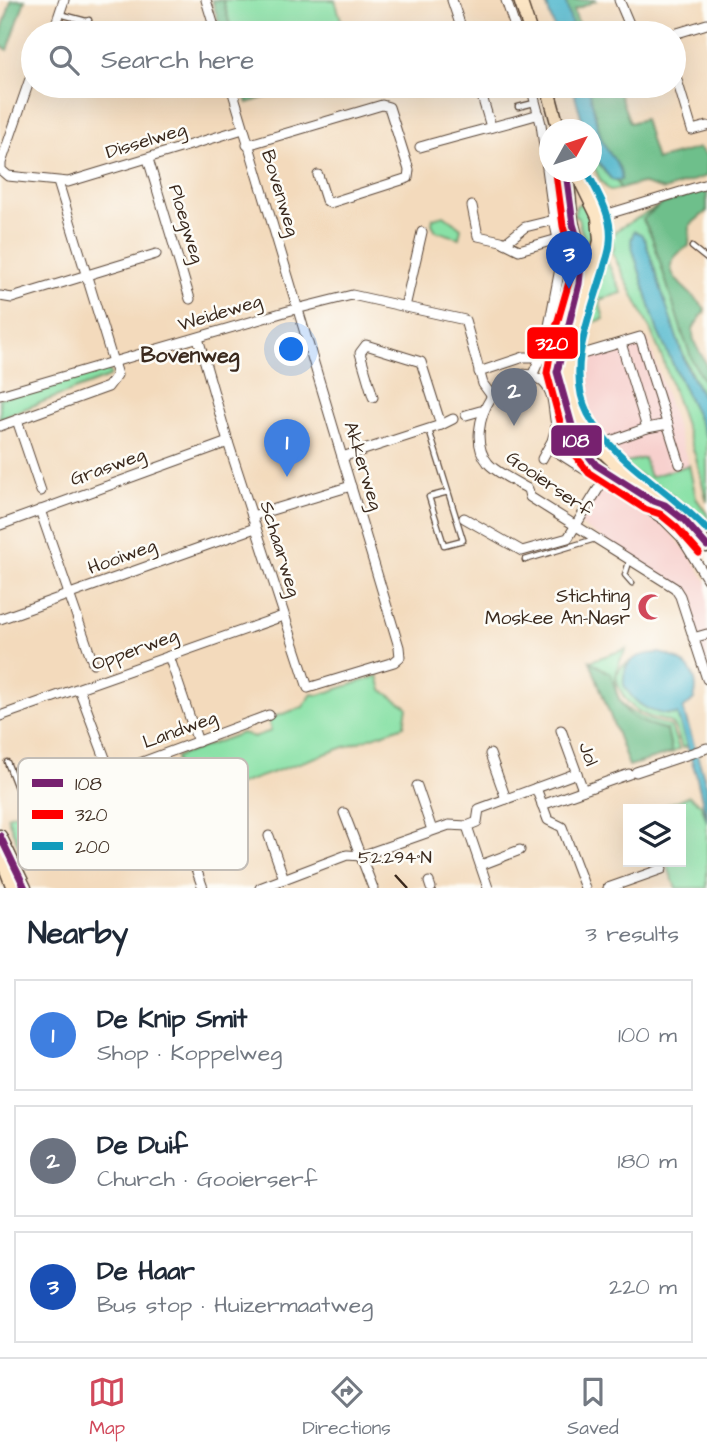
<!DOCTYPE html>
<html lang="en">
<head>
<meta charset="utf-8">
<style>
	:root { --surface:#fff; --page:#f2f2f3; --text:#1f2937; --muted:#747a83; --line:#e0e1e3; --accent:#d1495b }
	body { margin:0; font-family:"Architects Daughter",sans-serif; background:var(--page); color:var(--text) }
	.controls { position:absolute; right:21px; bottom:21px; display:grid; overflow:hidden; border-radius:0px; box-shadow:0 7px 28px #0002 }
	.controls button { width:63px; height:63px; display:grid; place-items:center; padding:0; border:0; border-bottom:2px solid var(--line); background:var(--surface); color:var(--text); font:35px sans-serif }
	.compass { position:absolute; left:539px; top:119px; width:63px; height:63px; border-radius:50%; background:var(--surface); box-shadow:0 7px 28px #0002; rotate:50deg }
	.you { position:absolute; left:292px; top:350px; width:24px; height:24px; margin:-18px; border:5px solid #fff; border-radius:50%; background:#1a73e8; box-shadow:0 0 0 10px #1a73e833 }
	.badge { display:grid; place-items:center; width:46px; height:46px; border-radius:50%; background:var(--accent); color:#fff; font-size:23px; font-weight:700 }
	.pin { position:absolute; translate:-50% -58px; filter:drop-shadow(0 2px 4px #0008) }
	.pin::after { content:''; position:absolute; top:37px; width:24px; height:21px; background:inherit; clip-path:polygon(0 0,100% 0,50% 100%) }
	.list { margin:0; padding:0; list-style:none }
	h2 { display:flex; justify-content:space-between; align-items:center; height:91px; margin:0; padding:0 28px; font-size:30px }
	h2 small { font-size:23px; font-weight:400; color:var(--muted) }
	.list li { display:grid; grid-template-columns:46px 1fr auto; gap:21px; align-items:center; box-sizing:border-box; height:112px; margin:0 14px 14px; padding:0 14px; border:2px solid var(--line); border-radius:0px }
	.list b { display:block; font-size:26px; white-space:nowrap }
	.list p { margin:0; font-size:23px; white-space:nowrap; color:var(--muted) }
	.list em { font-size:23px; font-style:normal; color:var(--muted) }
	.icon { flex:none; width:38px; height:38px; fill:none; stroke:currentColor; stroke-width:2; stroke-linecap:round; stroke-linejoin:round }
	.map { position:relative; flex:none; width:707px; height:888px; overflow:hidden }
	.search { position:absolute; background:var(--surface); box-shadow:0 7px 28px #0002; left:21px; right:21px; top:21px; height:77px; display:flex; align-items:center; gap:18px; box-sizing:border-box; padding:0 24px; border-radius:38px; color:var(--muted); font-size:26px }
	.sheet { height:469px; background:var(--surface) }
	nav { display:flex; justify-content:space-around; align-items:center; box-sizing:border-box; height:98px; border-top:2px solid var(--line); background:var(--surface); font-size:19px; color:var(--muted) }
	nav a { display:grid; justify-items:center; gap:4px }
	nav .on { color:var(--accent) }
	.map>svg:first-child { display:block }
	.built { fill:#f7d0cd }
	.green { fill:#88e1a6; stroke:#628662; stroke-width:2 }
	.forest { fill:#6ebf8b; stroke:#547454; stroke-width:2 }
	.water { fill:#4fb7cd; stroke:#457076; stroke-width:2 }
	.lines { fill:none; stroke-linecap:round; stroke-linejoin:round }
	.lane-casing { stroke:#574436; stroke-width:7 }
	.street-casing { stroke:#574436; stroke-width:11 }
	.secondary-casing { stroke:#574436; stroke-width:15 }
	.lane { stroke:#fff; stroke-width:4.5 }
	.street { stroke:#fff; stroke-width:9 }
	.secondary { stroke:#fce5c4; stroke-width:12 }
	.bus-1-casing { stroke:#fdfcf7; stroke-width:12 }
	.bus-2-casing { stroke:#fdfcf7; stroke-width:12 }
	.bus-3-casing { stroke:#fdfcf7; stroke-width:12 }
	.bus-1 { stroke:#77216f; stroke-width:7 }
	.bus-2 { stroke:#f00; stroke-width:7 }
	.bus-3 { stroke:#129bbc; stroke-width:7 }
	.ticks { fill:none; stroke:#3b2a1e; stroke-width:2.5 }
	.labels { text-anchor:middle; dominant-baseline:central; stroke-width:5; stroke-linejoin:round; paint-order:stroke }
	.street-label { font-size:19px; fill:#3b2a1e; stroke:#fdfcf7 }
	.poi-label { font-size:19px; fill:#3b2a1e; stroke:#fdfcf7; text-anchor:end }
	.neighbourhood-label { font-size:21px; font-weight:bold; fill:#3b2a1e; stroke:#fdfcf7 }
	.key { fill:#fdfcf7; stroke:#c3bdb6; stroke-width:2 }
	.key-label { font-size:19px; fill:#3b2a1e }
	.ticks-label { font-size:18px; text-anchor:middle; fill:#3b2a1e; stroke:#fdfcf7; stroke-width:5; stroke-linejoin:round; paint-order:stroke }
	.line-badge { stroke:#fdfcf7; stroke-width:2.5 }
	.badge-label { font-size:19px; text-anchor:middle; font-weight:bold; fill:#fff }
</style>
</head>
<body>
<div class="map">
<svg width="707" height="888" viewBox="0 0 707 888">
	<rect width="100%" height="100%" fill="#fdfcf7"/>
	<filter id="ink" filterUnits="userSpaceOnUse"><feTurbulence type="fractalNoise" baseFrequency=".0143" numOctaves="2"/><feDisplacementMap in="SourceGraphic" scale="14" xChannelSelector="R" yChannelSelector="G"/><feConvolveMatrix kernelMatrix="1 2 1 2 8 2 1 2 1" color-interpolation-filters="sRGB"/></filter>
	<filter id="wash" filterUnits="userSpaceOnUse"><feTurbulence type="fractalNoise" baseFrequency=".00686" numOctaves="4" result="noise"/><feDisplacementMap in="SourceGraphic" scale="28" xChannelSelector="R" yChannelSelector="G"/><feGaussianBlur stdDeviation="1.57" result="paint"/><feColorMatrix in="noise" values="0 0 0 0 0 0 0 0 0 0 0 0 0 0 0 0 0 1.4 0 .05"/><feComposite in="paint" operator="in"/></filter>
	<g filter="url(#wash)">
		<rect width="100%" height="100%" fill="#f3dabc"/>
		<path class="built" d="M648,339L689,465L650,477L661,520L693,559L707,583V670L682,590L579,524L605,483L610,458L583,394L578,360Z"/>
		<g class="green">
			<path d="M223,0H335L345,33H232Z"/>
			<path d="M592,149C596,160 605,177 617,181L620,189L610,191C598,180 592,165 592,149Z"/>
			<path d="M581,203H585L589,217L593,220L594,239L584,240L578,218L574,216L576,206Z"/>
			<path d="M660,205L643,220L652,237L683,335L693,362L707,387V404C677,353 664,295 645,240L633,250L658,332L707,438V502L696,458L663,360L651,331L611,250L614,249L611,239L615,231Z"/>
			<path d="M444,215L461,228L459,238L436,231L432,224L433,218Z"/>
			<path d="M604,255L622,293L599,300L604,319L582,325L600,256Z"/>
			<path d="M107,368L111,374L109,377L0,418V398Z"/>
			<path d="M644,458L650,477L689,465L696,498L707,514V530L692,512L669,494L620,464Z"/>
			<path d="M626,649C612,673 608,702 639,716C649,721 660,722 671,727L679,749L672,753L667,730L636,721L625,709L615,692L590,661Z"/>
			<path d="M631,661L625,667L666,715L677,714L687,746L682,748C680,742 678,733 674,727C670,720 661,720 654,718C633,713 619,696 616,675L622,666Z"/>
			<path d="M378,676L382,690L407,707L404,726L141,819L138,812L89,828L76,791L84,788L88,798L117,788L115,778L159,763L163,771L177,765L176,757L242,733L254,737L271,731L268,719L303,707L312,694L319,695Z"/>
			<path d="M70,793L84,831L29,852L27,849L21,852L7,816L22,811L26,820L40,815L47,802Z"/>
			<path d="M689,796L701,805L707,821V888H676L666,862H681V809H657Z"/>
		</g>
		<g class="forest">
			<path d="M11,0H25L8,50L0,45C0,28 8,16 11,0Z"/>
			<path d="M212,0H223L232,33H222Z"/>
			<path d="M565,0H597L574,10L581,33H574Z"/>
			<path d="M242,86H248L250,91L267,86H299L248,103Z"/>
			<path d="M588,86H598L601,92L617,88L630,123L644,119L656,160L699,148L707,156V176L664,190L641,183L620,189L617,181L621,180L620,170L602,142Z"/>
			<path d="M707,189V211L690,225L689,246C648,269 688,287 705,309C703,318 692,324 693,333C693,346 702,353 706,364C707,370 707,380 707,387L693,362L683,335L652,237L643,219L660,205Z"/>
			<path d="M590,661L611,674C621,714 628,719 667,730L672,753L629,766Z"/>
		</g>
		<g class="water">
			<path d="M545,0H565L574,33H556Z"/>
			<path d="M572,86H588C594,105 595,128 605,146C610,156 624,168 621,180H612C596,162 592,154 592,130L585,129Z"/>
			<path d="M634,231L641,234L645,240L681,351L688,370L707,404V438L658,332L633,250L631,240Z"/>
			<path d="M659,653C683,657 702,674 694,699L683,709L707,787V821L696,774L677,714C654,716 635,706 624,685C622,660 636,654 659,653Z"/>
		</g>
	</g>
	<g filter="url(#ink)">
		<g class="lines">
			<defs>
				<g id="lane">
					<path d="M60,14L86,21L89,20"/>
					<path d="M518,107L534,103"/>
					<path d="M692,247L707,259"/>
					<path d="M429,430L463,540L444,545L429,497L448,492"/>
					<path d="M630,559L625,575L632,583"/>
					<path d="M525,560L595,539"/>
					<path d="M7,762L24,806"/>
				</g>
				<g id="street">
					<path d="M206,0L216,33"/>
					<path d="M452,0L463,33"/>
					<path d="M506,0L517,33"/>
					<path d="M619,0L633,33"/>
					<path d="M53,33L64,0"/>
					<path d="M674,34L707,24"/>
					<path d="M33,70L1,163V170L8,176L68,182L243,129"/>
					<path d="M674,70L692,130L707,126"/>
					<path d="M479,86L491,127"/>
					<path d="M531,86L541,124L554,220L562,258L545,347L532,376"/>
					<path d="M247,145L382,105L389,107L409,170L408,178L330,203L326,200L318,175"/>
					<path d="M420,147C460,135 499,126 539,114"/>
					<path d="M148,159L190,299"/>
					<path d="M472,206L478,236L501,241L519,250L558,239"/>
					<path d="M598,217L707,184"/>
					<path d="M505,243L525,227L554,220"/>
					<path d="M0,296L12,298L156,254"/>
					<path d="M405,307L422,232"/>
					<path d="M198,338L228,442L308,688L394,662L400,657L399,647L231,86"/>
					<path d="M621,343L647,428"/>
					<path d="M569,356L586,353L640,337L680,464"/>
					<path d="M479,372L524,357H559"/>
					<path d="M0,395L288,311L352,295L465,320L483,384L491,395"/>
					<path d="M373,397L360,353L366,345L421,362L441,425"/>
					<path d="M466,415L480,411L483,412"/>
					<path d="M17,420L41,491"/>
					<path d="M0,426L108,387L117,375L58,182"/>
					<path d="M549,447L664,520L681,537L707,579"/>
					<path d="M594,447L647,428L668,424"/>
					<path d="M342,457L441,425L453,419"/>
					<path d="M542,459L552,441L556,427"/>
					<path d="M573,462C568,451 561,440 557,428C552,414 556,395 544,383C507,348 459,429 488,463C495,472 518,483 528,489L530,497L675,588L680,596L707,679"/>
					<path d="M40,510L93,663"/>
					<path d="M252,516L351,486"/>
					<path d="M464,518L522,551L568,538L603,481"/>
					<path d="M0,525L228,442"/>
					<path d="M0,619L255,528"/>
					<path d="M693,638L707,634"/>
					<path d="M169,656L198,742"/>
					<path d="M79,689L111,774"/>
					<path d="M0,716L283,616"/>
					<path d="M561,730L583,790"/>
					<path d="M490,754L506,799"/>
					<path d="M636,772L707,748"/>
					<path d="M417,786L432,830"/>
					<path d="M536,788L548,820L562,827L585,888"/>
					<path d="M542,805L629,774"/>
					<path d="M24,806L269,715"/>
					<path d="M344,813L373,888"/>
					<path d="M467,826L488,888"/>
					<path d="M269,836L284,879"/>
					<path d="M481,865L520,850"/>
					<path d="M195,866L203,888"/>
					<path d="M429,882L431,888"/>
					<path d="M260,888L347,855L361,856L449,825L467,826L477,822L479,809L577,773"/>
					<path d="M608,888L662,869"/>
				</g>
				<g id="secondary">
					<path d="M520,0L531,33"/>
					<path d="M547,86L559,130"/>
					<path d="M566,172C570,189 569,207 573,225C576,239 582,251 581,266C579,297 566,325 560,355C556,374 560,389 566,407C583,465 599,469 648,498"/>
					<path d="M576,172L598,217L600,241L569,356C556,454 659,481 707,546"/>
					<path d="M0,836L25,888"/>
					<path d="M0,854L13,888"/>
				</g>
			</defs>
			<use href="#lane" class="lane-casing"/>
			<use href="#street" class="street-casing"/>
			<use href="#secondary" class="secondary-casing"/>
			<use href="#lane" class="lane"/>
			<use href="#street" class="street"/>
			<use href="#secondary" class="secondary"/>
			<defs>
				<g id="bus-1">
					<path d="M566,172L573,224L582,255L579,284L557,372L576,440L596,465L651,500L665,505L684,520L707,546"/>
					<path d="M0,836L25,888"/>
				</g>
				<path id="bus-2" d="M556,173L563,226L571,256L569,282L554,334L547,373L566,444L589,473L645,509L660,514L677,528L699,553"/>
				<path id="bus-3" d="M587,172C598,194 613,216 610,242C610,251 606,260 604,268C591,313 565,369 588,414C614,463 671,490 707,530"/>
			</defs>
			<use href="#bus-1" class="bus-1-casing"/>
			<use href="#bus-2" class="bus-2-casing"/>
			<use href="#bus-3" class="bus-3-casing"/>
			<use href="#bus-1" class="bus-1"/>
			<use href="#bus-2" class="bus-2"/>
			<use href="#bus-3" class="bus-3"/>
		</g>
	</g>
	<path class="ticks" d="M395,875L407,888"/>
	<defs>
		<symbol id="mosque-bare" viewBox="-9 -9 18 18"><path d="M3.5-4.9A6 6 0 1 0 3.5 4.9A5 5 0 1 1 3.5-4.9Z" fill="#d1495b" stroke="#fdfcf7" stroke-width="2.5" paint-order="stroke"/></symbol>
	</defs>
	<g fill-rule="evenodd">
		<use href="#mosque-bare" x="632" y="588" width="38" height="38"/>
	</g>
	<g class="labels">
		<g class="street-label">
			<text transform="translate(146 141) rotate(-17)">Disselweg</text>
			<text transform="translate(280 193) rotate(73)">Bovenweg</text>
			<text transform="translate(186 224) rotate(73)">Ploegweg</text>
			<text transform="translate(220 313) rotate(-17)">Weideweg</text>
			<text transform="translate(363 466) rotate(73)">Akkerweg</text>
			<text transform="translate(108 467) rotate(-20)">Grasweg</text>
			<text transform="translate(549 484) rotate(35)">Gooierserf</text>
			<text transform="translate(280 549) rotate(73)">Schaarweg</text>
			<text transform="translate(122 557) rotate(-20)">Hooiweg</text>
			<text transform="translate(135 650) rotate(-20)">Opperweg</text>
			<text transform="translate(180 730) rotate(-20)">Landweg</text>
			<text transform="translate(588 754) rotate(70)">Jol</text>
		</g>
		<g class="poi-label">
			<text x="630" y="596">Stichting<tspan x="630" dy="22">Moskee An-Nasr</tspan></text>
		</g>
		<g class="neighbourhood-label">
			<text x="190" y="355">Bovenweg</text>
		</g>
	</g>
	<rect x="18" y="758" width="230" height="112" rx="10" class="key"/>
	<rect x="32" y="779" width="31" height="8" fill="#77216f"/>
	<rect x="32" y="810" width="31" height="9" fill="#f00"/>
	<rect x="32" y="842" width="31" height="8" fill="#129bbc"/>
	<g class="key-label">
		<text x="75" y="790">108</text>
		<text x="75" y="821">320</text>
		<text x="75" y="853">200</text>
	</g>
	<g class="ticks-label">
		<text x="395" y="863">52.294°N</text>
	</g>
	<g class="line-badge">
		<rect x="526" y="326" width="53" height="34" rx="7" fill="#f00"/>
		<rect x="550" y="424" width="53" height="33" rx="7" fill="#77216f"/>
	</g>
	<g class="badge-label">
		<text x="552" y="350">320</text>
		<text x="576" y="447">108</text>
	</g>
</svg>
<div class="controls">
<button><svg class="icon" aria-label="layers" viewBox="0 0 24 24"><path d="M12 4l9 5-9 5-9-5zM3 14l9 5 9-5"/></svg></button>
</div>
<svg class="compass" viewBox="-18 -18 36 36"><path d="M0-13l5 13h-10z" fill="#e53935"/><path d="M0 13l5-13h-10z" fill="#747a83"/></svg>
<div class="you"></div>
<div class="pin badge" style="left:287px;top:477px;background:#3f7fe0">1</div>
<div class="pin badge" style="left:514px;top:426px;background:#6b7280">2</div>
<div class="pin badge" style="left:569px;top:289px;background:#1a4fb4">3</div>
<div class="search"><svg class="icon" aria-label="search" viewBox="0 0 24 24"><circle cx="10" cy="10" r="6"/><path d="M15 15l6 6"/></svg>Search here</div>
</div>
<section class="sheet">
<h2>Nearby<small>3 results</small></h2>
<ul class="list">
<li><span class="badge" style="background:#3f7fe0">1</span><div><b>De Knip Smit</b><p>Shop · Koppelweg</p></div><em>100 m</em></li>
<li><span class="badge" style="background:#6b7280">2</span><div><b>De Duif</b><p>Church · Gooierserf</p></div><em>180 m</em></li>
<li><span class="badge" style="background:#1a4fb4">3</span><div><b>De Haar</b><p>Bus stop · Huizermaatweg</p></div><em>220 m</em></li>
</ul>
</section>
<nav>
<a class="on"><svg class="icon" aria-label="map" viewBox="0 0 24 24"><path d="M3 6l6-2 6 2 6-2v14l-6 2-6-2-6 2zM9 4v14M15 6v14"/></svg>Map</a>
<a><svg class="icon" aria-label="directions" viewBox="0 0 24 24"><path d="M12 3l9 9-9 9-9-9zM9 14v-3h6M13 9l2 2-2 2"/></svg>Directions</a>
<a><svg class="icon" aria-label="saved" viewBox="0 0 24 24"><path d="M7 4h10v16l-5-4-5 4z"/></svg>Saved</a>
</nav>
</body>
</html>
